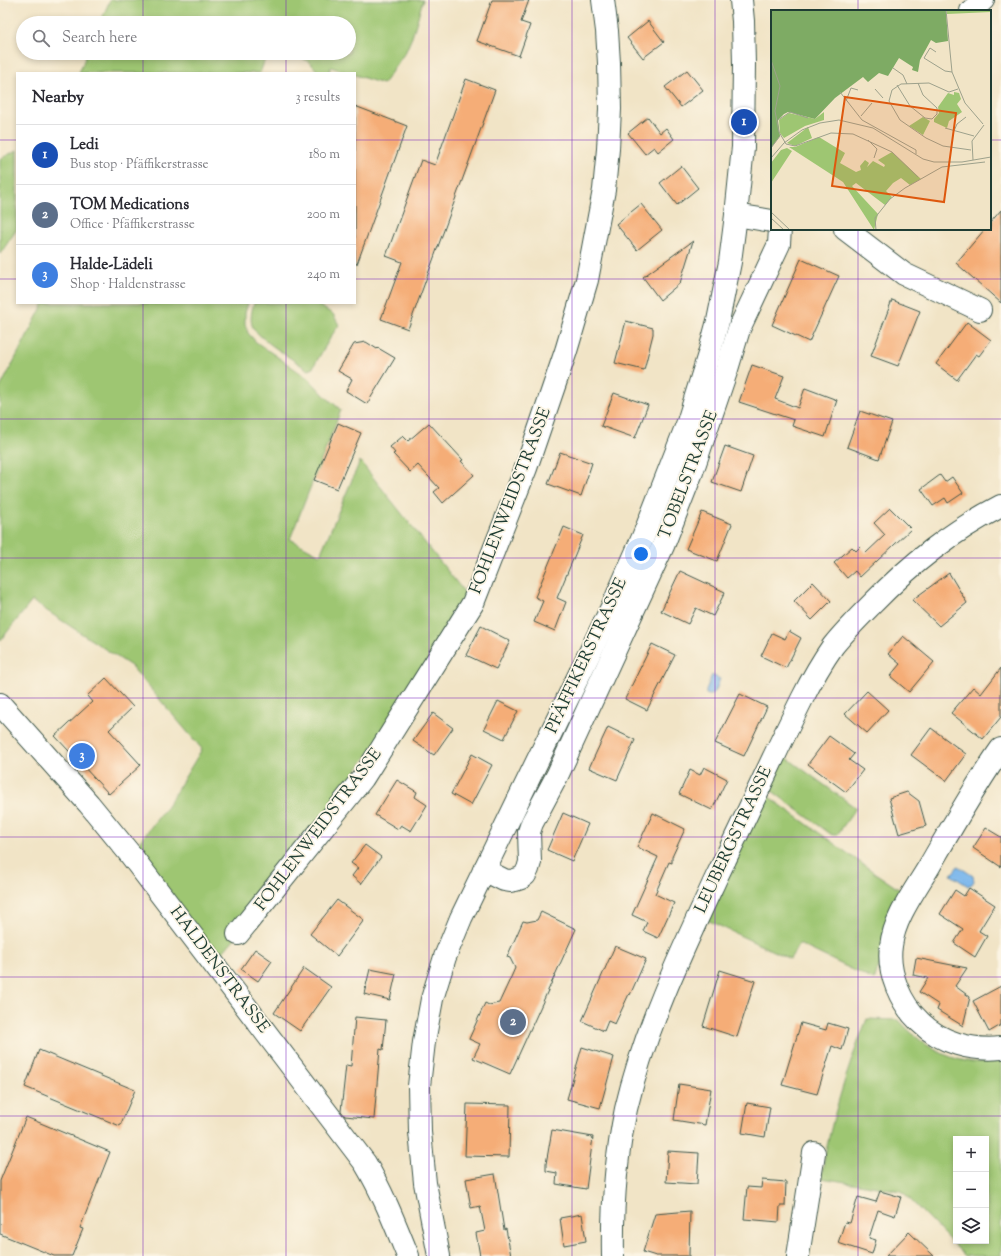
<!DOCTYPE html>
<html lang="en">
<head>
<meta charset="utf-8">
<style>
	:root { --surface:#fff; --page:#f2f2f3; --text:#2b2b33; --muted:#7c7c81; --line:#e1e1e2; --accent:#b45309 }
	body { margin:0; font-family:"Sorts Mill Goudy",serif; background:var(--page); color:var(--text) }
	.controls { position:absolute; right:12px; bottom:12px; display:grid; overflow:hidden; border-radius:0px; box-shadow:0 2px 6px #0003 }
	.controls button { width:36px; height:36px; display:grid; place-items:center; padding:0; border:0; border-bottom:1px solid var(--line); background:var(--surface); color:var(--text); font:20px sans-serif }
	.you { position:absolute; left:641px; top:554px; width:14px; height:14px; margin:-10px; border:3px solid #fff; border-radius:50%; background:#1a73e8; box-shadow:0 0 0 6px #1a73e833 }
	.badge { display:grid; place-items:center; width:26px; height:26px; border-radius:50%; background:var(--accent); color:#fff; font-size:13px; font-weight:700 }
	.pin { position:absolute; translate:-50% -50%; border:2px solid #fff; box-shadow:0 1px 4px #0006 }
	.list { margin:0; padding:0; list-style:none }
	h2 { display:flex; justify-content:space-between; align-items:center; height:52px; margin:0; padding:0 16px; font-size:17px }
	h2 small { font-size:13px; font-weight:400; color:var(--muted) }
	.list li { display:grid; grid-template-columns:26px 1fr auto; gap:12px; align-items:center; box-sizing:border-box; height:60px; padding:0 16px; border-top:1px solid var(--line) }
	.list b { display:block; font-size:15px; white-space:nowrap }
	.list p { margin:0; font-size:13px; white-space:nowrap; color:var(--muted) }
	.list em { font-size:13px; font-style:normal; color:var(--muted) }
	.icon { flex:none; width:22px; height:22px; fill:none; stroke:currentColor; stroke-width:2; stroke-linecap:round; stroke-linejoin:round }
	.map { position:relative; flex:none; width:1001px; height:1256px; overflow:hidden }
	.search { position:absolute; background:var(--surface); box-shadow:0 2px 6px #0003; left:16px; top:16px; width:340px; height:44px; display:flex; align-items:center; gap:10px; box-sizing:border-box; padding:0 14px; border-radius:22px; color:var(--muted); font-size:15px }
	.panel { position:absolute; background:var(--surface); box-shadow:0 2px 6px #0003; left:16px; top:72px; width:340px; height:232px; border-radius:0px }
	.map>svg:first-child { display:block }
	.green { fill:#9ec672; stroke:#5e8253; fill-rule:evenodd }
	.water { fill:#79b6ec; stroke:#4c7a90 }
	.building { fill:#f5ad77 }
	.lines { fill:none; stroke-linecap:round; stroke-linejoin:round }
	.minor-casing { stroke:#3e564a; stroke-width:24 }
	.major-casing { stroke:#3e564a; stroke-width:24 }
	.minor { stroke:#fff; stroke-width:22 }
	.major { stroke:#fff; stroke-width:22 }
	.grid { fill:none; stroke:#7b2cbf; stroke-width:1; stroke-opacity:0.55 }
	.labels { text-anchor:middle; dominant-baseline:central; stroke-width:3.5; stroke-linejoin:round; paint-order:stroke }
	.street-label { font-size:17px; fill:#1f3d34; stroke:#fcf5e5 }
	.inset-road { fill:none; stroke:#9da18c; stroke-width:1 }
	.view { fill:#de580e; fill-opacity:0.15; stroke:#de580e; stroke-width:2 }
	.inset-edge { fill:none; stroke:#1f3d34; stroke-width:2 }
</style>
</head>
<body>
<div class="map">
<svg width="1001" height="1256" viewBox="0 0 1001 1256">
	<rect width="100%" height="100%" fill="#fcf5e5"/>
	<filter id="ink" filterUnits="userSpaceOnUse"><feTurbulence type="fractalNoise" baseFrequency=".025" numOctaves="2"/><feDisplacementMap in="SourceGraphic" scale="8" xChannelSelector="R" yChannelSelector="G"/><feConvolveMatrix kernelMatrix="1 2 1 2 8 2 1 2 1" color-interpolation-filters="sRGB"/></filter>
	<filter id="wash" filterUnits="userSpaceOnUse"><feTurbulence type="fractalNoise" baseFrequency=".012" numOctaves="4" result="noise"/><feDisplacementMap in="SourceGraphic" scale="16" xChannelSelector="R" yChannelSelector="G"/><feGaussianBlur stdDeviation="0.9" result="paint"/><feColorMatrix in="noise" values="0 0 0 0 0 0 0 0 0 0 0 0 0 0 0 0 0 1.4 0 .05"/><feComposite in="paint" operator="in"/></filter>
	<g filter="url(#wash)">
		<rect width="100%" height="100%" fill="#f1e4c6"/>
		<g class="green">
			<path d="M110,0H423L412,37L406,51L383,84L355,75V73H349L331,67L329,73H318C313,62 301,57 291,53H349V23H100Z"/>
			<path d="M87,53H270L267,54L260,73H79Z"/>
			<path d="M17,150V229L0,254V159Z"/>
			<path d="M44,303H248L245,313V324L248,333L256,342L309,379L325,396L341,410L290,539L320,555L360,461L473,603L265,902L213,964L130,854L168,805L202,749L131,666L32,601L0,641V388Z"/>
			<path d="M254,303H314L333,314L339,325L332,335L312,369L308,370C296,361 256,338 252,325C250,318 252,309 254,303Z"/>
			<path d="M783,755L856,808L837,835H832L768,788Z"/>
			<path d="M765,794L875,873L906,894L874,980L799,944L790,959L705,919Z"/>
			<path d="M867,1019L899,1020C925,1050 961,1069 1001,1060V1256H965L902,1191L821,1178C829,1126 847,1068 867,1019ZM956,1139H986V1241H956Z"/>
		</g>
		<g class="water">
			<path d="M712,675L720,679C717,686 715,699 706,694V690Z"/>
			<path d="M958,866L973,876L974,881L972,884L968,886L951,875Z"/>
		</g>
		<g id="blocks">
			<g class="building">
				<path d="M492,0H529L521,22L530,25L519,56L477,41Z"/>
				<path d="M648,21L664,42L643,58L627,38Z"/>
				<path d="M687,70L703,90L681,107L665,87Z"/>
				<path d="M466,79L495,90L408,329L381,319L402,262L386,256L421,160L435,165Z"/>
				<path d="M355,106L407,126L357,264H355Z"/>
				<path d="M648,117L660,133L666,128L674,139L658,152L654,147L645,154L628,133Z"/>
				<path d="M681,166L698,188L677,205L660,183Z"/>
				<path d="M641,204L662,230L637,250L616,224Z"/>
				<path d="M1001,210V303L956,263L985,229H990V223Z"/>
				<path d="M693,241L680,283L660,300L643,277Z"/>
				<path d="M801,259L839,276L809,342L772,325Z"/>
				<path d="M892,300L920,311L898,366L871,356Z"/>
				<path d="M626,321L653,328V334L644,370L615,363Z"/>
				<path d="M967,322L991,340L979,356L976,354L957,380L936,364Z"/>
				<path d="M366,342L377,349L378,348L395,358L367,404L346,391L352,379L338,371L354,344Z"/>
				<path d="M752,365L784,376L775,399L798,408L805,388L837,400L825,437L792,426L794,420L739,402Z"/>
				<path d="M614,393L648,405L635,438L601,426Z"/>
				<path d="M860,411L892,422L879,459L847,447Z"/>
				<path d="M338,423L361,433L337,489L314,480Z"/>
				<path d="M429,423L463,460L461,461L474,475L443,503L434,492L439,488L418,465L410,472L393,454L395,453L390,447L403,436L408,441Z"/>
				<path d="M725,446L753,456L741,492L712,482Z"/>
				<path d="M560,452L592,463L581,496L548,484Z"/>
				<path d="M940,475L945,482L952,477L963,493L948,503L945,498L933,506L921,489Z"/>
				<path d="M890,508L911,529L860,577L855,571L847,578L834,563L852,547L856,551L860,547L866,553L885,535L874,523Z"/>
				<path d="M702,512L732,524L717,561L686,549Z"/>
				<path d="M564,527L583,535L557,598L566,602L555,631L534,622L543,601L535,597Z"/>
				<path d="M680,571L725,592L713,616L696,608L688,624L661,611Z"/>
				<path d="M949,573L967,603L939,626L912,600Z"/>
				<path d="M813,582L831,601L812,620L794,601Z"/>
				<path d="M481,626L510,641L496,669L466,655Z"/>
				<path d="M789,631L801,638L786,668L761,656L772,633L785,639Z"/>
				<path d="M903,636L934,662L909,692L890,676L900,664L888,654Z"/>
				<path d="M652,644L675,655L647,710L625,699Z"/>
				<path d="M1001,668V717L983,739L951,713L973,687L981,694Z"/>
				<path d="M106,678L133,707L109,730L141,765L109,794L55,736L92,702L87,696Z"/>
				<path d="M867,691L888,710L867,733L845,714Z"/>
				<path d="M740,694L767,707L744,756L715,743Z"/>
				<path d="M498,701L518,711L504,739L484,729Z"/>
				<path d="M433,713L453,728L434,755L413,741Z"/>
				<path d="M608,727L635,740L617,780L589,768Z"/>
				<path d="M931,728L966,754L946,781L911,755Z"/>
				<path d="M829,736L854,754L849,760L863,770L846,792L808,764Z"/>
				<path d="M472,754L492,765L471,805L451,794Z"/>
				<path d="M704,767L727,779L712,810L679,794L690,770L700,775Z"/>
				<path d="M397,780L417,792L415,797L427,805L411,831L401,825L398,829L375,815Z"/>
				<path d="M907,792L919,801L926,826L899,834L889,798Z"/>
				<path d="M563,813L588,824L572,861L547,850Z"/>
				<path d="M653,813L685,829L672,857V863L669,862L655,894L674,903L658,938L643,931L647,922L632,915L658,857L637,847Z"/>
				<path d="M986,828L1001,837V867L973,848Z"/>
				<path d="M365,845L381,857L361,884L352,876L358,868L351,863Z"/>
				<path d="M969,888L995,905L979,931L987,936L975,957L954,943L963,929L940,914L955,890L964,896Z"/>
				<path d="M337,900L364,920L337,956L310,934Z"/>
				<path d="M541,912L576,929L510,1074L473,1058L480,1044L469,1039L485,1003L489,1005L499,1003L512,975L515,968L510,958L507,957L523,921L527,922L537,920Z"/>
				<path d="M615,946L646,959L630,995L629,994L615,1024L608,1021L604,1031L582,1021Z"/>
				<path d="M255,949L272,961L258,981L241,969Z"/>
				<path d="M916,958L967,968L955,986L970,997L963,1026L937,1010L939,1005L919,992L928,978L913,975Z"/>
				<path d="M304,968L331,987L300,1031L274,1013Z"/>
				<path d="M370,969L396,974L390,1000L364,994Z"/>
				<path d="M720,970L755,981L737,1037L703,1026Z"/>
				<path d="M1001,986V1025L989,1032L973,1001Z"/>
				<path d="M355,1017L386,1020L383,1050L380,1049L374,1119L345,1116L341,1111L346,1065L351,1066Z"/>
				<path d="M801,1023L826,1030L828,1023L848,1029L842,1050L832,1046L817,1094L782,1085Z"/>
				<path d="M582,1047L614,1057L600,1108L567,1099Z"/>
				<path d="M39,1050L135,1090L120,1126L25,1087Z"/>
				<path d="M679,1084L711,1089L705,1125L674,1120Z"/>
				<path d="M747,1103L770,1107L765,1137L742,1133Z"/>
				<path d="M467,1104L510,1105L509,1157L465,1156Z"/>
				<path d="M26,1117L110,1152L80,1228L83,1229L72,1256H54L0,1234V1181Z"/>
				<path d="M552,1130L593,1137L586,1189L556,1184L557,1173L546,1171V1164Z"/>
				<path d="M668,1151L699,1153L697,1184L666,1182Z"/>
				<path d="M495,1174L504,1230L506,1229L511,1256H480L476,1233L485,1231L480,1206L471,1208L466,1179Z"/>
				<path d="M762,1180L786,1182L785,1206H780L779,1222L744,1219L747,1187L761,1188Z"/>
				<path d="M880,1191L901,1197L895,1216L878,1210L869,1238L876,1240L872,1254L838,1243L845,1222L850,1223L858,1197L876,1202Z"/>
				<path d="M690,1211L689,1256H656L643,1252L655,1214Z"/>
				<path d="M582,1214L586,1241L564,1245L560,1218Z"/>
				<path d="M909,1232L934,1256H886Z"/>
			</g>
		</g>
	</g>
	<g filter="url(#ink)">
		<use href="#blocks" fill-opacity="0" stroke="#3e564a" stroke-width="1"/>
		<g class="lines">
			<defs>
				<g id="minor">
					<path d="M971,11L983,0"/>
					<path d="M736,215L772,221"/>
					<path d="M845,229L904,274L980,310"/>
					<path d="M0,704L89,804L130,854L365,1163C383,1193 395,1224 408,1256"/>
					<path d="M1001,749C975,786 953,825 930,865C916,889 894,918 891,946C887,973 901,1004 920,1022C941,1043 972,1051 1001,1048"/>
					<path d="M484,870L504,880L510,881L515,880L521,878L525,875L528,869L530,862L529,832L532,823L557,776L663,546L692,472L727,369L739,329L779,244L780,229"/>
					<path d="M238,934L363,778L473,603L526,468L566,351L587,280L604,190L608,149L610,109L609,63L607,31L603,0"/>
					<path d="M613,1256C612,1207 616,1157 626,1109C645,1028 682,951 717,876C746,817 773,757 802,699C811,681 821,663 833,646C845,631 859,617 872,604C912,563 951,532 1001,506"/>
					<path d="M798,1256L814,1153"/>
				</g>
				<path id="major" d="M439,1256L425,1183L420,1132L419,1086L424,1042L432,999L445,957L461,918L613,605L643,537L688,422L709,354L718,321L730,262L736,215L743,147L744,64L743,21L741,0"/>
			</defs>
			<use href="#minor" class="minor-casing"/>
			<use href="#major" class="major-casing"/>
			<use href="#minor" class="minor"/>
			<use href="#major" class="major"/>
		</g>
	</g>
	<path class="grid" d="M143,0V23M286,0V23M429,0V1256M572,0V1256M715,0V1256M858,0V11M143,53V73M286,53V73M0,140H17M355,140H772M990,140H1001M858,229V1256M0,279H17M355,279H1001M143,303V1256M286,303V1256M0,419H1001M0,558H1001M0,698H1001M0,837H1001M0,977H1001M0,1116H1001"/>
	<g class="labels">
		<g class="street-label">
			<text transform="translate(689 475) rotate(-69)">TOBELSTRASSE</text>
			<text transform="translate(511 501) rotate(-69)">FOHLENWEIDSTRASSE</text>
			<text transform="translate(587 656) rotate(-65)">PFÄFFIKERSTRASSE</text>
			<text transform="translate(319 830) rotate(-53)">FOHLENWEIDSTRASSE</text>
			<text transform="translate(734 840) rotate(-65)">LEUBERGSTRASSE</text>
			<text transform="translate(219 970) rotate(53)">HALDENSTRASSE</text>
		</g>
	</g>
	<g transform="translate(771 10)">
		<rect width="220" height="220" fill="#f1e4c6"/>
		<path d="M175,0H220V2L176,4ZM183,82L188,83L190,89L186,94L191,102L178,111L176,118L163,112V109L168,103L167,97L177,83L183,85ZM53,102V110L34,116L13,128L9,123L8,110L18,103L44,109ZM152,107L159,111L152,125L138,116ZM37,117L41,128L24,136L16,133ZM48,127L74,143L69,153L85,162L90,160L89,156L94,150L98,153L96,157L102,151L113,157L114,155L107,150L121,142L150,169L139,175L130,168L122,173L115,181L121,187L114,195L85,173L81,176L107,204L103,220L72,172L18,137H24ZM16,138L21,141L0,173V153L10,140Z" fill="#9ec672"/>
		<path d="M0,0H175L177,31L165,33L160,30L149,50L147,62L141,60L142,57L128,48L117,66L108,63L97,72L92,67L64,88L44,109L17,102L13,104L7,110L9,126L0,138Z" fill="#7eab64"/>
		<path class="inset-road" d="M175,0L181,62L194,93L212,114M165,42L159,38L153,48L174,61L181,62M0,50L9,76L4,101L8,122L15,134L24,136L60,123L82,124L121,142L147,167M122,58L132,65L136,74M126,75L139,96L154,108L161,109L166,104V98L152,85L147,73M104,79L112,88M187,79L178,82L158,73L130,74L121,80L118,91L129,110L155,128L172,136L200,140M69,82L91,110M75,91L80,78L87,80M90,106L101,93M7,110L19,102L37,108M91,110L145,140V144M174,118L203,126M183,121L186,114L195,107M97,130L106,139L103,148M0,138L9,126M0,148L13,133L31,120L49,113L68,110L102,118L152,149L163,152H191L220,147M202,150L201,131L213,115M0,202L19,220M0,208L13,220M105,220L104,208L107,204L119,189L134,178L171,157L214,152"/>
		<path class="view" d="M74,87L185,103L173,192L61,176Z"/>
		<rect width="220" height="220" class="inset-edge"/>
	</g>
</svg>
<div class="controls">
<button>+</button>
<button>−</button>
<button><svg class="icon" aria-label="layers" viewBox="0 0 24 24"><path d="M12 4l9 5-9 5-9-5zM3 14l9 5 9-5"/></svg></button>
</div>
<div class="you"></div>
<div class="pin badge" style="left:744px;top:122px;background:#1a4fb4">1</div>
<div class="pin badge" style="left:513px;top:1022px;background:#5c6f8a">2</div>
<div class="pin badge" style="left:82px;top:756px;background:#3f7fe0">3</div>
<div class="search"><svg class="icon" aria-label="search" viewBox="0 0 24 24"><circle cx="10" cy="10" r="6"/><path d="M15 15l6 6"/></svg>Search here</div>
<section class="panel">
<h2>Nearby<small>3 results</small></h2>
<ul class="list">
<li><span class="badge" style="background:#1a4fb4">1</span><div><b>Ledi</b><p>Bus stop · Pfäffikerstrasse</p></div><em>180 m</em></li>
<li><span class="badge" style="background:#5c6f8a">2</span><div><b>TOM Medications</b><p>Office · Pfäffikerstrasse</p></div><em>200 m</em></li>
<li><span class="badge" style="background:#3f7fe0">3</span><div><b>Halde-Lädeli</b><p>Shop · Haldenstrasse</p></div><em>240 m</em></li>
</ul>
</section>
</div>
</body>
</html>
